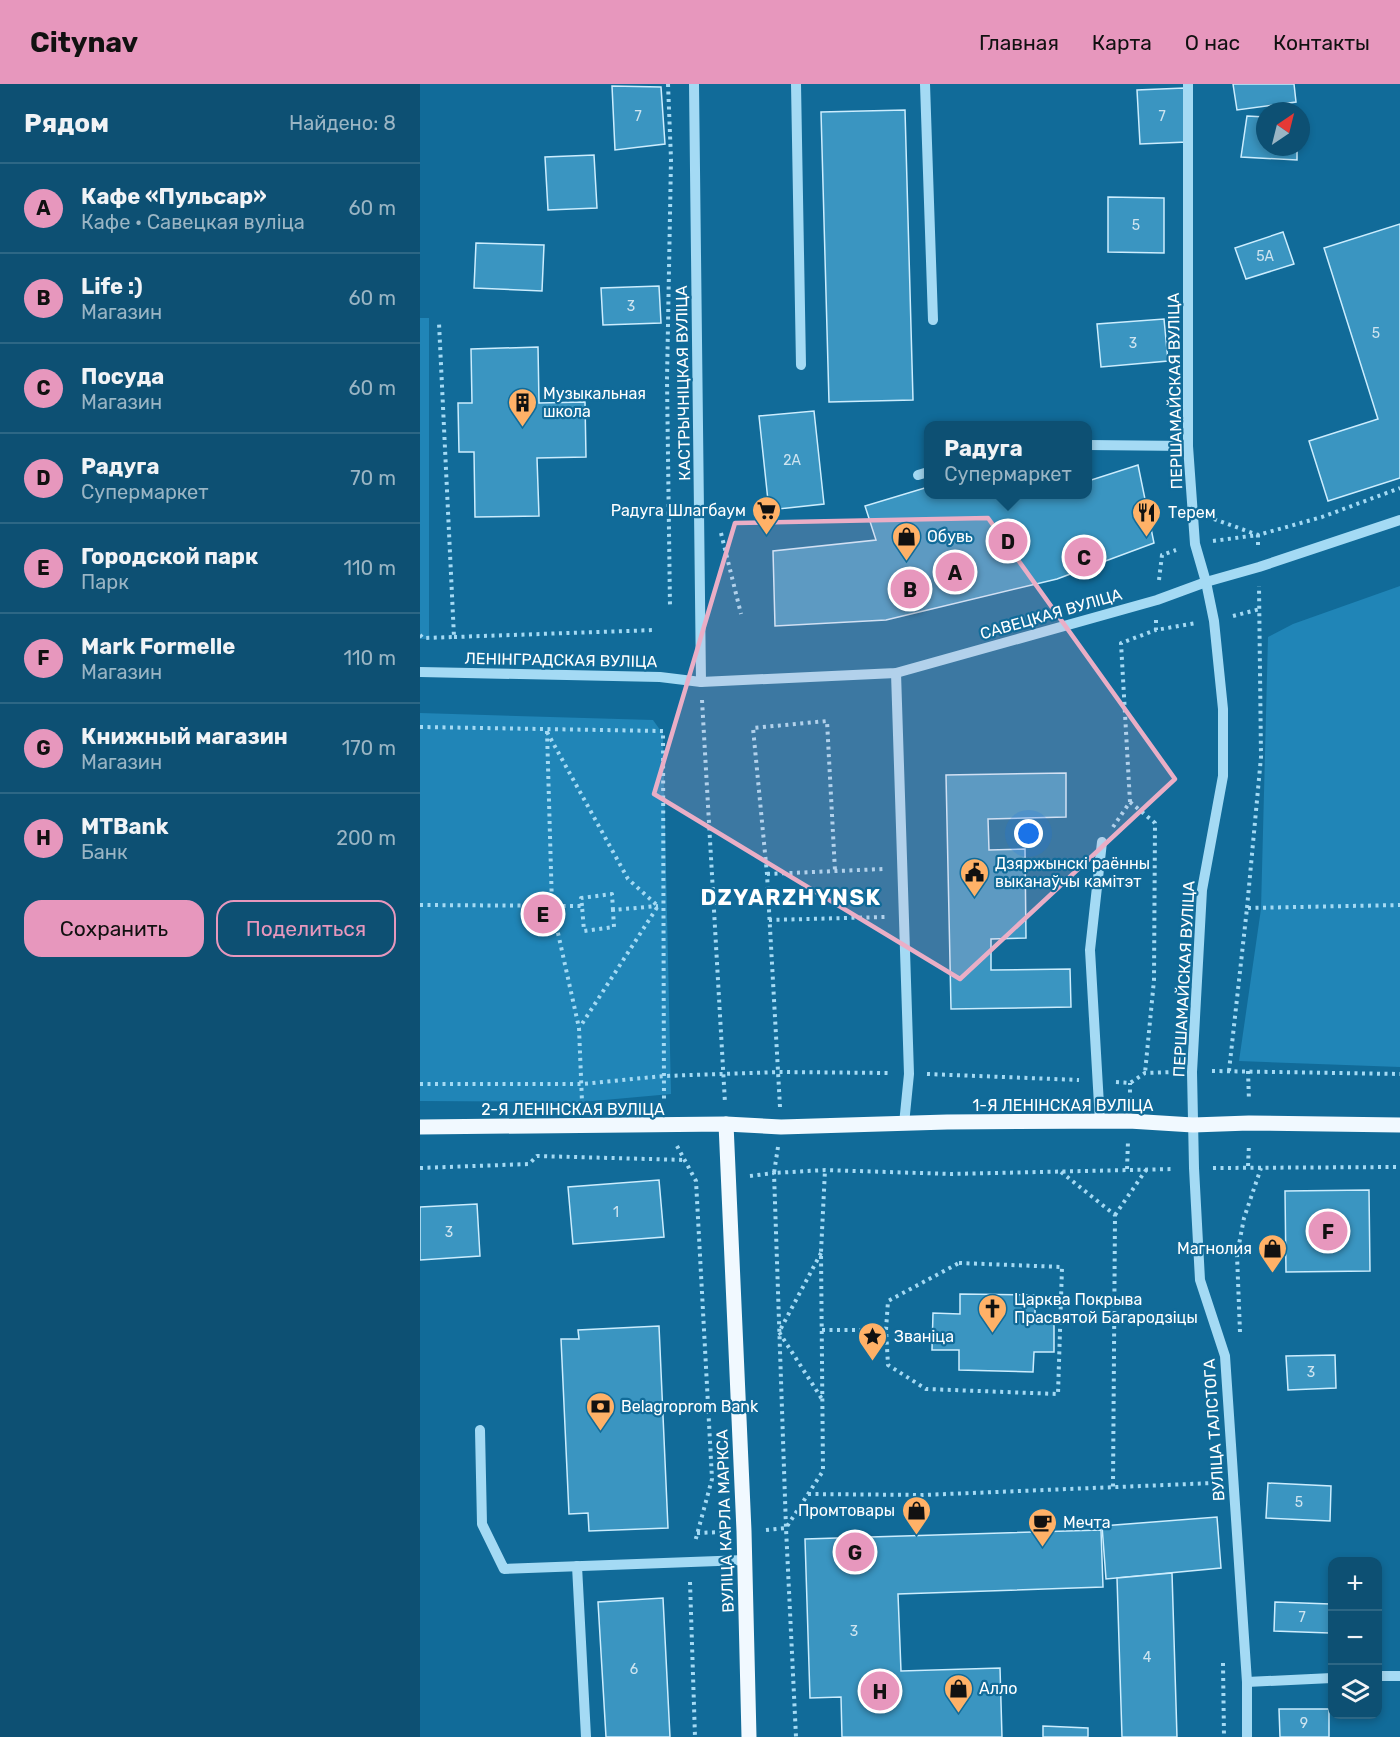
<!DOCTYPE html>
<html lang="ru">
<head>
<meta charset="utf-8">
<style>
	:root { --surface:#0d5073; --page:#165778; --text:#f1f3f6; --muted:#9ab5c4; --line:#2d6785; --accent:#e797bd }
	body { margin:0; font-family:Rubik,sans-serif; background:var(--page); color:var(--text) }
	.controls { position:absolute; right:18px; bottom:18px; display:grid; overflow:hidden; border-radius:12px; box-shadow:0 3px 9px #0003 }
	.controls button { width:54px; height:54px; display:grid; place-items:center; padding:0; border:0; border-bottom:2px solid var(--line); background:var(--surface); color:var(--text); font:30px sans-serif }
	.compass { position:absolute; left:836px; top:18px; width:54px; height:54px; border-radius:50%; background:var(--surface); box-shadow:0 3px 9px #0003; rotate:35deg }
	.you { position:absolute; left:609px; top:750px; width:21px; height:21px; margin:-15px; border:4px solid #fff; border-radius:50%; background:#1a73e8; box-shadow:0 0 0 9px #1a73e833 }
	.badge { display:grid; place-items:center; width:39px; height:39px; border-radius:50%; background:var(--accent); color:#111; font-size:20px; font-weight:700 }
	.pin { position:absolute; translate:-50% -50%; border:3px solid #fff; box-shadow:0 2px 6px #0006 }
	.popup { position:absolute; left:504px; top:337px; width:168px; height:78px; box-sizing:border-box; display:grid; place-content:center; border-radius:12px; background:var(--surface); filter:drop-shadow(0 2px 4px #0005); font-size:20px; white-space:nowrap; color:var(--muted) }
	.popup b { font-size:22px; color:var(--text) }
	.popup::after { content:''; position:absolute; left:50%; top:100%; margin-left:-12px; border:12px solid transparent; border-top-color:var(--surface) }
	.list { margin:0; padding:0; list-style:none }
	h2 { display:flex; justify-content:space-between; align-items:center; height:78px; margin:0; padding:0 24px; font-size:26px }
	h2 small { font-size:20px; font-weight:400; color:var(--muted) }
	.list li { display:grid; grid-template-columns:39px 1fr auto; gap:18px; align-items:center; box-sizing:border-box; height:90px; padding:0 24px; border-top:2px solid var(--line) }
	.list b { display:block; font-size:22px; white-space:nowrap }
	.list p { margin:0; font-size:20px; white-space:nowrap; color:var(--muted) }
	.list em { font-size:20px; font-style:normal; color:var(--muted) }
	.actions { display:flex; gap:12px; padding:18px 24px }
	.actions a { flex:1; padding:14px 0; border:2px solid var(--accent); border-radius:18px; text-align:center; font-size:21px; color:var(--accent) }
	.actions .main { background:var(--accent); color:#111 }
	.icon { flex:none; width:33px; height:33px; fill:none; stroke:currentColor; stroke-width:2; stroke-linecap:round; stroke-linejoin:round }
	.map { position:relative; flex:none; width:980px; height:1653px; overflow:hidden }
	header { display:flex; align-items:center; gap:36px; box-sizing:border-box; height:84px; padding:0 30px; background:var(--accent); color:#111 }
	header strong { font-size:28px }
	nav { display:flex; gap:33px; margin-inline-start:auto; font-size:21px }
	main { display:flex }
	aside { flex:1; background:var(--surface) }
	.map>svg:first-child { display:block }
	.green { fill:#2085b7 }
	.building { fill:#3a95c1; stroke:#ccedfe; stroke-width:1.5 }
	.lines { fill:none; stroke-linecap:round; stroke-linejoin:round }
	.path { stroke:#a4daf4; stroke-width:4; stroke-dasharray:3 4.5; stroke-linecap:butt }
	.minor { stroke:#a4daf4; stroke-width:10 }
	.major { stroke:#f1f9ff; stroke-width:15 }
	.marked { fill:#eaaec6; fill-opacity:0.2; stroke:#eaaec6; stroke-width:4.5; stroke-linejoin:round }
	.labels { text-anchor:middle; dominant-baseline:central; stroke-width:4.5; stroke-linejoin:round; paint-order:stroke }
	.number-label { font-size:14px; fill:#cee4f0 }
	.street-label { font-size:16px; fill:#fff; stroke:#116b99 }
	.poi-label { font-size:16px; fill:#fff; stroke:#116b99; text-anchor:start }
	.district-label { font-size:22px; font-weight:bold; letter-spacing:1.5px; fill:#fff; stroke:#116b99 }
</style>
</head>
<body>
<header>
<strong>Citynav</strong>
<nav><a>Главная</a><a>Карта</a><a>О нас</a><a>Контакты</a></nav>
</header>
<main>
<aside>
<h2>Рядом<small>Найдено: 8</small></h2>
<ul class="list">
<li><span class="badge">A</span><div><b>Кафе «Пульсар»</b><p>Кафе · Савецкая вуліца</p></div><em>60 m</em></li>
<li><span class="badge">B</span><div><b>Life :)</b><p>Магазин</p></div><em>60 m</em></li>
<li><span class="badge">C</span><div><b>Посуда</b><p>Магазин</p></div><em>60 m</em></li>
<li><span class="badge">D</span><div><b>Радуга</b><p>Супермаркет</p></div><em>70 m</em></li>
<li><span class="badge">E</span><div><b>Городской парк</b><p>Парк</p></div><em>110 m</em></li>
<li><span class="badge">F</span><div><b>Mark Formelle</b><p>Магазин</p></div><em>110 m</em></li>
<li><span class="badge">G</span><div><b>Книжный магазин</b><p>Магазин</p></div><em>170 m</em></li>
<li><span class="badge">H</span><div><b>MTBank</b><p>Банк</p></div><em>200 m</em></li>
</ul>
<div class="actions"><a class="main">Сохранить</a><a>Поделиться</a></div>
</aside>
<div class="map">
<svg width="980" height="1653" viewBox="0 0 980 1653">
	<rect width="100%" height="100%" fill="#116b99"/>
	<g class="green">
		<rect x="0" y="234" width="9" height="321"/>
		<path d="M980,502V983L819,977L841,825L848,553L873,540Z"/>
		<path d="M0,629L233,636L243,650L251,1010L162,1018L0,1017Z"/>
	</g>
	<g class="building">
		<path d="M813,0H874L876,18L817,26Z"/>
		<path d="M192,2L241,3L245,60L195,66Z"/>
		<path d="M764,4L767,58L720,60L717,6Z"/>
		<path d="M485,26L493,316L409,318L401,28Z"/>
		<path d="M827,32L845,33V63H877V76L821,73Z"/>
		<path d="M174,71L177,124L128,126L125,73Z"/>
		<path d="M688,113L744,114V169L688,168Z"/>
		<path d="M980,140V394L908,417L889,357L958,335L904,164Z"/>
		<path d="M863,148L874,180L826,195L815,164Z"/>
		<path d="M56,159L124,161L122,207L54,204Z"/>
		<path d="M239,202L241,239L183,241L181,204Z"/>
		<path d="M744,235L748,277L681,283L677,240Z"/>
		<path d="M118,263L119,319L165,318L166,373L117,374L119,432L55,433L54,368H39L38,319H52L51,265Z"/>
		<path d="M394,327L404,420L349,426L339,332Z"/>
		<path d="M718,381L734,459L637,495L466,536L355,542L353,467L456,456L445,422L508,403V410H618L619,412L624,410H668V397Z"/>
		<path d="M646,689V733L568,735L569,766L605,765L606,854L571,855V886L650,885L651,923L531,925L526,691Z"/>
		<path d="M239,1096L244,1153L153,1160L148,1103Z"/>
		<path d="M949,1106L950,1187L866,1188L865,1107Z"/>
		<path d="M57,1120L60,1172L0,1176V1123Z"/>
		<path d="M540,1210L615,1211V1232H634V1268H614L613,1288L539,1286V1266H512L513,1229L540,1230Z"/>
		<path d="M239,1242L248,1444L169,1447L168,1429L149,1430L141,1255H159L158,1246Z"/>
		<path d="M915,1271L916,1304L868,1306L866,1272Z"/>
		<path d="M848,1399L911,1402L910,1437L846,1434Z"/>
		<path d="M797,1433L801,1484L686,1495L682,1442Z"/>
		<path d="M681,1446L683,1503L478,1510L481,1587L580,1584L582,1653H422L421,1613L390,1614L385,1455Z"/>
		<path d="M752,1489L757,1653H702L697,1494Z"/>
		<path d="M243,1514L250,1653H186L178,1518Z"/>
		<path d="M855,1518L910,1520L909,1549L854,1547Z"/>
		<path d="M859,1625H909V1653H860Z"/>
		<path d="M623,1642L668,1644V1653H623Z"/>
	</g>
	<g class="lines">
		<g class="path">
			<path d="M248,0L251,75L247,296L250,523"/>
			<path d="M794,435L838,451L902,433L980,404"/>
			<path d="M301,449L321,530"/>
			<path d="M793,457L838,451V464"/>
			<path d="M739,496L742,471L756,466"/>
			<path d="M813,532L840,525"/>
			<path d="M736,536V546L776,539"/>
			<path d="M0,551L3,554L34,553L19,239"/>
			<path d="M34,553L235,546"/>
			<path d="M282,616L305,1019"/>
			<path d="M0,643L243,647L244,1019"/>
			<path d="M127,647L132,822L159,944L162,1018"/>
			<path d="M127,648L208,795L238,822L160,943"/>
			<path d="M710,718L735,739L734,896L725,989"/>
			<path d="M693,743L710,718L701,559L736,546"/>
			<path d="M347,790L463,785"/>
			<path d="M0,821L162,822L164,847L194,843L193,826L238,822"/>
			<path d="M162,822L161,814L192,810L193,826"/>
			<path d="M827,824L841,673L839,502"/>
			<path d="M349,836L465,833"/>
			<path d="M792,987L980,990"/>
			<path d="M809,987L827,824L980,821"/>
			<path d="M828,987L829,1017"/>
			<path d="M507,990L659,996"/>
			<path d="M696,998L710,999L725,989L754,988"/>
			<path d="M0,1000H162L244,992L359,988L470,989"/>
			<path d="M710,1016V999"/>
			<path d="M360,1023L347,790L333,644L407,637L415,787"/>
			<path d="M257,1062L276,1097L292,1395L275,1458"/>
			<path d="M358,1063L354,1089L405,1086L531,1090L755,1085"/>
			<path d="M828,1082L829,1060"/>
			<path d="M0,1084L109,1080L117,1072L266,1076"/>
			<path d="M793,1084L980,1083"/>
			<path d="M707,1085L708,1057"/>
			<path d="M641,1088L695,1131L693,1403"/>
			<path d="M330,1092L354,1089L366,1444L376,1653"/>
			<path d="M695,1131L726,1086"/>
			<path d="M401,1169L359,1248L402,1315"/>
			<path d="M539,1179L642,1183L638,1310L506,1305L468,1281L466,1246L468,1217Z"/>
			<path d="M402,1246H466"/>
			<path d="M820,1248L817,1171L824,1134L841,1084"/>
			<path d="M388,1410L503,1411L794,1399"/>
			<path d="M346,1446L366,1444L403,1387L401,1168L405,1086"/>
			<path d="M277,1449L303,1448"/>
			<path d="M270,1498L275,1653"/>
			<path d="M803,1579L804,1653"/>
		</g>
		<g class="minor">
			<path d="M274,0L281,598"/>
			<path d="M376,0L381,281"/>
			<path d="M505,0L513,236"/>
			<path d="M768,0V362L775,460L786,498L794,537L803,625V692L782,806L772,988L774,1084L780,1196L805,1272L827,1598V1653"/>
			<path d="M668,361L768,362"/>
			<path d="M498,391L508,388"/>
			<path d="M0,588L240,593L281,598L476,589L737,516L786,498L839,483L980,436"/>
			<path d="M476,589L489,990L484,1040"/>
			<path d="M680,1038L670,866L682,758"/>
			<path d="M60,1346L62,1440L84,1485L325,1476"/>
			<path d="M157,1482L166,1653"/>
			<path d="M958,1592H980"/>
			<path d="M827,1598L912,1594"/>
		</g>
		<g class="major">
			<path d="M306,1040L324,1447L329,1653"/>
			<path d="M0,1043L306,1040L361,1043L527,1038L709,1037L773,1041L829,1039L980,1041"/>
		</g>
	</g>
	<path class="marked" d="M568,434L755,695L540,895L234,710L315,439Z"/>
	<defs>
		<symbol id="building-pin" viewBox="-11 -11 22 30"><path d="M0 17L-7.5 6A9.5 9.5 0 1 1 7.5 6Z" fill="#ffb167" stroke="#116b99"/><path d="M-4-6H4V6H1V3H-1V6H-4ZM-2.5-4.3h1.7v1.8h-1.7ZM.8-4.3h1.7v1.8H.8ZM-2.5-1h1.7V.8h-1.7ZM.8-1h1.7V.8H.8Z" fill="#111"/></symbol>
		<symbol id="supermarket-pin" viewBox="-11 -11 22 30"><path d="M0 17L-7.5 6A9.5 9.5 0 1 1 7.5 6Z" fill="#ffb167" stroke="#116b99"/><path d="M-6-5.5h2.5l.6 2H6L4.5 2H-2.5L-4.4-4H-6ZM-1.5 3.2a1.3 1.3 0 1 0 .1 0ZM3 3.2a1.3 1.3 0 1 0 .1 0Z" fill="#111"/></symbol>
		<symbol id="restaurant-pin" viewBox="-11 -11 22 30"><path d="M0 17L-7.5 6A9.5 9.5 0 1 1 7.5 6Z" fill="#ffb167" stroke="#116b99"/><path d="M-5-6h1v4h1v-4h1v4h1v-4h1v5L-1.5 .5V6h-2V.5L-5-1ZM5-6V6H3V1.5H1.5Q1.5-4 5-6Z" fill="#111"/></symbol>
		<symbol id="shop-pin" viewBox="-11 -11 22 30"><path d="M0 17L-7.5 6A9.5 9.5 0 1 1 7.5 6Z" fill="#ffb167" stroke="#116b99"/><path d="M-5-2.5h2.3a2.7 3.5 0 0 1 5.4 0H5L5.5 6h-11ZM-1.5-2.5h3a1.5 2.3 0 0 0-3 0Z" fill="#111"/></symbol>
		<symbol id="civic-pin" viewBox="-11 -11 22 30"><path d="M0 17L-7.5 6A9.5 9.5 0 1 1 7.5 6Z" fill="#ffb167" stroke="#116b99"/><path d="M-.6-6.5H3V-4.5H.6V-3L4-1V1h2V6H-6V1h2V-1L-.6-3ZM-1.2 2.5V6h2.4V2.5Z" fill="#111"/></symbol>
		<symbol id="church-pin" viewBox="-11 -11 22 30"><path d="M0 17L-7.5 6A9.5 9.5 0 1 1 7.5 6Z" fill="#ffb167" stroke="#116b99"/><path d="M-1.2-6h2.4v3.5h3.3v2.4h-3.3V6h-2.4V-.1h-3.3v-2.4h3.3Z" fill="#111"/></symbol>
		<symbol id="sight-pin" viewBox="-11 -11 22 30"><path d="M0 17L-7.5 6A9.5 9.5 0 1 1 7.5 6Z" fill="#ffb167" stroke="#116b99"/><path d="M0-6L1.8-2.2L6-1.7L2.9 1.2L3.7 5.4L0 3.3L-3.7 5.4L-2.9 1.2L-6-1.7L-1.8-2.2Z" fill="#111"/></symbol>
		<symbol id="bank-pin" viewBox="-11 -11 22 30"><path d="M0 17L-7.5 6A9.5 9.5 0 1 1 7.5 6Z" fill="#ffb167" stroke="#116b99"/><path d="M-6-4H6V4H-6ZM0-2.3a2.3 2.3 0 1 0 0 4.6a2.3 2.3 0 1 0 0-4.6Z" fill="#111"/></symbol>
		<symbol id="cafe-pin" viewBox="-11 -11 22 30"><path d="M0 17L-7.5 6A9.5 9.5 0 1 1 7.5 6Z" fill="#ffb167" stroke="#116b99"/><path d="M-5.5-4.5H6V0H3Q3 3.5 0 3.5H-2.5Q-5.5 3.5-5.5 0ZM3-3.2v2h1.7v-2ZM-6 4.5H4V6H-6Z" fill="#111"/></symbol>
	</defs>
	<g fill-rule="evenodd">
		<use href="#building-pin" x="86" y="302" width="33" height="45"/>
		<use href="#supermarket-pin" x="330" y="410" width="33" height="45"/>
		<use href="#restaurant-pin" x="710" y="412" width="33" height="45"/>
		<use href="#shop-pin" x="470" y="436" width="33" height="45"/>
		<use href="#civic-pin" x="538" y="772" width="33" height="45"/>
		<use href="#shop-pin" x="836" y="1148" width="33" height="45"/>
		<use href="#church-pin" x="556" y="1208" width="33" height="45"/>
		<use href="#sight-pin" x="436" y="1236" width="33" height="45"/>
		<use href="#bank-pin" x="164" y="1306" width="33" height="45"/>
		<use href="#shop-pin" x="480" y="1410" width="33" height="45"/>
		<use href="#cafe-pin" x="606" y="1422" width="33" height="45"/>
		<use href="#shop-pin" x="522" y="1588" width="33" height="45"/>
	</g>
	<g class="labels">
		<g class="number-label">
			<text x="218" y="32">7</text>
			<text x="742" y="32">7</text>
			<text x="716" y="141">5</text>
			<text x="845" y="172">5А</text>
			<text x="211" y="222">3</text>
			<text x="956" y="249">5</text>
			<text x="713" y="259">3</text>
			<text x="372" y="376">2А</text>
			<text x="196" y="1128">1</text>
			<text x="29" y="1148">3</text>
			<text x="891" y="1288">3</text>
			<text x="879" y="1418">5</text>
			<text x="882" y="1533">7</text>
			<text x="434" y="1547">3</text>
			<text x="727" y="1573">4</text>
			<text x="214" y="1585">6</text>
			<text x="884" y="1639">9</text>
		</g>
		<g class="street-label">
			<text transform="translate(263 299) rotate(-91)">КАСТРЫЧНІЦКАЯ ВУЛІЦА</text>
			<text transform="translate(755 307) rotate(-91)">ПЕРШАМАЙСКАЯ ВУЛІЦА</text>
			<text transform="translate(631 530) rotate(-16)">САВЕЦКАЯ ВУЛІЦА</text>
			<text transform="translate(141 576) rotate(1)">ЛЕНІНГРАДСКАЯ ВУЛІЦА</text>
			<text transform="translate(764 895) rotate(-87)">ПЕРШАМАЙСКАЯ ВУЛІЦА</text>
			<text x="643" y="1021">1-Я ЛЕНІНСКАЯ ВУЛІЦА</text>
			<text x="153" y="1025">2-Я ЛЕНІНСКАЯ ВУЛІЦА</text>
			<text transform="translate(794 1346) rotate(-94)">ВУЛІЦА ТАЛСТОГА</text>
			<text transform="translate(305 1437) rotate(-92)">ВУЛІЦА КАРЛА МАРКСА</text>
		</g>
		<g class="poi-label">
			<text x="123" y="309">Музыкальная<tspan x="123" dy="18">школа</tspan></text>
			<text x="326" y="426" text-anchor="end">Радуга Шлагбаум</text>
			<text x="748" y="428">Терем</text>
			<text x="507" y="452">Обувь</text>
			<text x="575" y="779">Дзяржынскі раённы<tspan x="575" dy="18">выканаўчы камітэт</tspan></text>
			<text x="832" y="1164" text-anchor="end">Магнолия</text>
			<text x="594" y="1215">Царква Покрыва<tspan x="594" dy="18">Прасвятой Багародзіцы</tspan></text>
			<text x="474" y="1252">Званіца</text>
			<text x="201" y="1322">Belagroprom Bank</text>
			<text x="475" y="1426" text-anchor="end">Промтовары</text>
			<text x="643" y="1438">Мечта</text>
			<text x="559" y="1604">Алло</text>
		</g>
		<g class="district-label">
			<text x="371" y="813">DZYARZHYNSK</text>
		</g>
	</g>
</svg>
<div class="controls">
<button>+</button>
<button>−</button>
<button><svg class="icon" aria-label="layers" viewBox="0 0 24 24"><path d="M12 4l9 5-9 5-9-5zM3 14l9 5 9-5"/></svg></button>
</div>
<svg class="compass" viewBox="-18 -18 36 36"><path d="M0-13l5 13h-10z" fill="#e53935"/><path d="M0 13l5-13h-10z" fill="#9ab5c4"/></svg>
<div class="you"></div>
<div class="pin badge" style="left:535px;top:488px">A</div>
<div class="pin badge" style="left:490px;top:505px">B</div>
<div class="pin badge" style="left:664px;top:473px">C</div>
<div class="pin badge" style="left:588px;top:457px">D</div>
<div class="popup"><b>Радуга</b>Супермаркет</div>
<div class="pin badge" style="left:123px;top:830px">E</div>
<div class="pin badge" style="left:908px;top:1147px">F</div>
<div class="pin badge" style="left:435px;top:1468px">G</div>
<div class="pin badge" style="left:460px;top:1607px">H</div>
</div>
</main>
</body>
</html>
